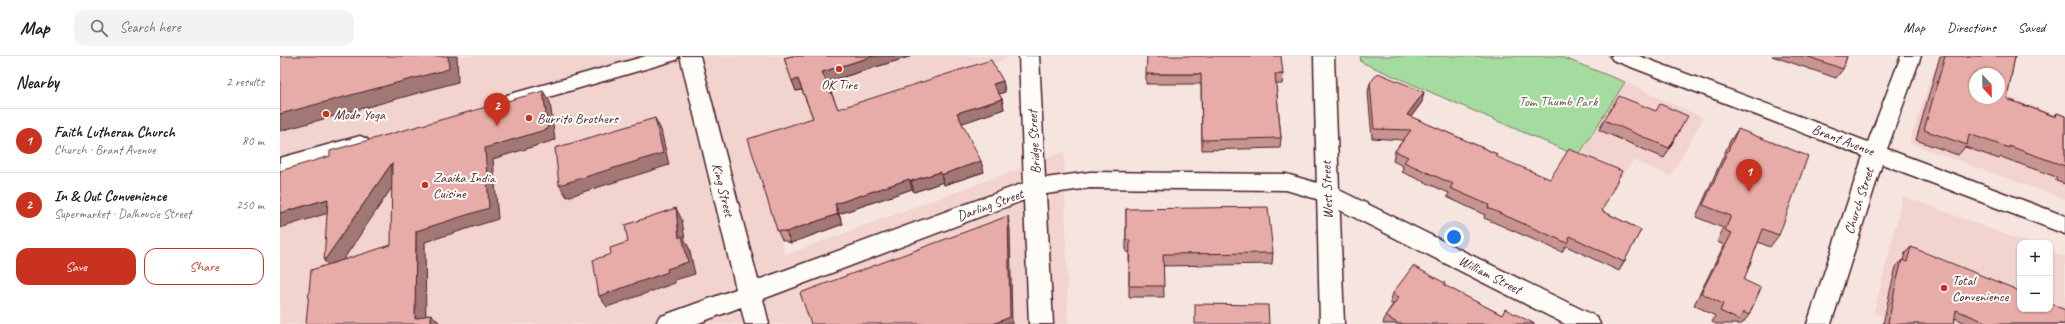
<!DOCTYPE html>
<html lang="en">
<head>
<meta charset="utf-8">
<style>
	:root { --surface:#fff; --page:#f2f2f2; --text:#222; --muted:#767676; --line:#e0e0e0; --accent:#c8321e }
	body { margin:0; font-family:Caveat,sans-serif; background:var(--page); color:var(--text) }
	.controls { position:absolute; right:12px; bottom:12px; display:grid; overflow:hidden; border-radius:8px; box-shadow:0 1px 3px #0004 }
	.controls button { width:36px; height:36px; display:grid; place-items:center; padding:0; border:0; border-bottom:1px solid var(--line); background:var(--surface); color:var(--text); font:20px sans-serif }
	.compass { position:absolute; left:1689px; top:12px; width:36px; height:36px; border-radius:50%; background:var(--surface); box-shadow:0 1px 3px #0004; rotate:158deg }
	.you { position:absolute; left:1174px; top:181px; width:14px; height:14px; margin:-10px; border:3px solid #fff; border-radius:50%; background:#1a73e8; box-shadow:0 0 0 6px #1a73e833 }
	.badge { display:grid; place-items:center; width:26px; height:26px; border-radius:50%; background:var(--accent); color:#fff; font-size:13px; font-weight:700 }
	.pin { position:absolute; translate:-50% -33px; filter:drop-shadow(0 1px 2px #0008) }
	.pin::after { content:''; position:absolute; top:21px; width:14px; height:12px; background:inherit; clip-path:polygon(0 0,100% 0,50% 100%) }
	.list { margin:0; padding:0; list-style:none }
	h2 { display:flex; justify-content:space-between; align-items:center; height:52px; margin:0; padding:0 16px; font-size:17px }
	h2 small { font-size:13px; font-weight:400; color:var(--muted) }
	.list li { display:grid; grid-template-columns:26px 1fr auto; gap:12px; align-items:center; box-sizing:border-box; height:64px; padding:0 16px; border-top:1px solid var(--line) }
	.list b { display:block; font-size:15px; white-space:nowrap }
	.list p { margin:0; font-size:13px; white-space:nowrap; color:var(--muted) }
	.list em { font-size:13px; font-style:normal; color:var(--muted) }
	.actions { display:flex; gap:8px; padding:12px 16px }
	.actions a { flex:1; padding:9px 0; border:1px solid var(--accent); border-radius:12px; text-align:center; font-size:14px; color:var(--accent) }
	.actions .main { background:var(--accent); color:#fff }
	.icon { flex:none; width:22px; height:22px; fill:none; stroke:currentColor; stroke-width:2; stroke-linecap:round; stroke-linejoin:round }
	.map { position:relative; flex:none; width:1785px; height:268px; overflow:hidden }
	header { display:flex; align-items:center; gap:24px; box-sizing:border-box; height:56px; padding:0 20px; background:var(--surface); border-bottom:1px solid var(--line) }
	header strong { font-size:19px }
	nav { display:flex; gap:22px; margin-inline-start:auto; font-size:14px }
	.search { width:280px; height:36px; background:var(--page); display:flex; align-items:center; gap:10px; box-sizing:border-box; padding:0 14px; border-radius:12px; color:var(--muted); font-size:15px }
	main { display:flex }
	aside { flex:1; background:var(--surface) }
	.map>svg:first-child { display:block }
	.built { fill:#f2d3ce }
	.green { fill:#a4db9f; stroke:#777d65 }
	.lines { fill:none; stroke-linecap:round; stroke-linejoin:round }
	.street-casing { stroke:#4a1f2b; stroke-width:3 }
	.secondary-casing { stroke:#4a1f2b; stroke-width:3 }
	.street { fill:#fdfcf7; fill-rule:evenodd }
	.secondary { fill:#fdfcf7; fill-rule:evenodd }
	.wall { fill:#c79490; stroke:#4a1f2b }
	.shaded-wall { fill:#a27875; stroke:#4a1f2b }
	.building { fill:#e7aca7; stroke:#4a1f2b; fill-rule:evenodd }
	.poi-dot { fill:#c8321e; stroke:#fdfcf7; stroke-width:1.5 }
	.labels { text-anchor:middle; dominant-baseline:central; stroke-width:4; stroke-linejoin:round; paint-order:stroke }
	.poi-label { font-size:14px; fill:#4a1f2b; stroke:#fdfcf7; text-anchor:start }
	.park-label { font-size:14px; fill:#65574e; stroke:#fdfcf7 }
	.street-label { font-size:14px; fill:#4a1f2b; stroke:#fdfcf7 }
</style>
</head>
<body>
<header>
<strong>Map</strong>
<div class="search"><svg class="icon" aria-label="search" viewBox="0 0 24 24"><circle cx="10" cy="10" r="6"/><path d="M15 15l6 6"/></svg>Search here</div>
<nav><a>Map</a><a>Directions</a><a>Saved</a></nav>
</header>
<main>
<aside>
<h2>Nearby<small>2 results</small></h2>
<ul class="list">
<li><span class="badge">1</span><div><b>Faith Lutheran Church</b><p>Church · Brant Avenue</p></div><em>80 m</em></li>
<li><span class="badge">2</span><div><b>In &amp; Out Convenience</b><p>Supermarket · Dalhousie Street</p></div><em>250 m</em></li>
</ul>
<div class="actions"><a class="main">Save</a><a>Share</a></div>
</aside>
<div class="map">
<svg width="1785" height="268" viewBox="0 0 1785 268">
	<rect width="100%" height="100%" fill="#f6e4df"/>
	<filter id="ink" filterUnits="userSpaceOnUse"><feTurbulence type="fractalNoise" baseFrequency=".025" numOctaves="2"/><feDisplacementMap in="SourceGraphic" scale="8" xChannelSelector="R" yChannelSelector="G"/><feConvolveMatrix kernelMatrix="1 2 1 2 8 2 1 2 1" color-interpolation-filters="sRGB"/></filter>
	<g filter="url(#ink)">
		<g class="built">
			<path d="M0,0H730L714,8L576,53L487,141L505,199L784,96L788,268H0Z"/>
			<path d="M1654,13L1695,28V42H1719V37L1785,62V143L1629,87Z"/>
			<path d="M1345,26L1423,62L1391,120L1353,104L1342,121L1298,100Z"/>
			<path d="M1623,140L1748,187H1740V253H1770V195L1785,201V268H1621L1594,257Z"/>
		</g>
		<path class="green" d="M1080,0H1279L1345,26L1298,100L1081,6Z"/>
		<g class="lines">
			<defs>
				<path id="street" d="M400,0H420L478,224L744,127L739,0H759L765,122L810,116L1006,118L1055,132L1317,261L1320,268H1285L1040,144L1006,134L810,132L766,138L773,268H749L744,144L483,243L489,268H465L461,251L416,268H376L379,261L456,233Z"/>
				<g id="secondary">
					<path d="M366,0H399L396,4L234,51L227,49L224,44L227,39Z"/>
					<path d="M1034,0H1054L1064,268H1040Z"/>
					<path d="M1330,0H1359L1588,86L1621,0H1641L1607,93L1785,160V178L1602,108L1551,268H1527L1583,100L1333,4Z"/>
					<path d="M80,80L87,83L91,88L87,93L0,118V102Z"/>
				</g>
			</defs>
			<use href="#street" class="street-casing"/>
			<use href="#secondary" class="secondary-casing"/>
			<use href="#street" class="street"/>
			<use href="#secondary" class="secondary"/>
		</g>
		<g class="wall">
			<path d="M512,0H632L547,26L558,53L723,25L725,36L719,38L722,43L724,53L682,67L704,116L664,129L663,126L634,136L632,133L559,158L563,168L511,187L502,184L497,174L533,62L522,34L516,35L504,2Z"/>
			<path d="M1492,0H1567L1563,13L1556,22Z"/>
			<path d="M1660,0H1735L1727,43L1774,60L1777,57L1785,60V128L1776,125V121L1721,101L1719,103L1685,91L1678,99L1636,84Z"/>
			<path d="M866,18H1003L1002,28H996L1001,82L1000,92L922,94L921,28H866Z"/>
			<path d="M1090,27L1142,46L1131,61L1217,98L1216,101L1322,155L1361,174L1339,215L1286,190L1282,196L1204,162L1205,159L1167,141L1169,137L1122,116L1123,110L1113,105L1115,95L1123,84L1092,82L1088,36Z"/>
			<path d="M1376,55L1402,70L1384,102L1319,74L1324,64Z"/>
			<path d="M1458,73L1499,179L1490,191L1478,186L1464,224L1469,259L1462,268H1436L1432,266L1435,260L1414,249L1444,189L1437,186L1443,172L1416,161L1450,85Z"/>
			<path d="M846,153L993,197L992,208L883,210L884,241H849V196H846Z"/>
			<path d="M1631,191L1785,268H1688L1675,262L1674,268H1603L1610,235L1616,211L1622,204L1623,205L1625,197Z"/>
			<path d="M1164,230L1222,259L1255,268H1103L1105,260L1113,248L1110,247L1113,237Z"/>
		</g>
		<g class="shaded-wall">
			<path d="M168,0H177L178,26L0,75V58Z"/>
			<path d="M594,0H632L546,26L542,16Z"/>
			<path d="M518,23L522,34L516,35L512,25Z"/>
			<path d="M723,25L725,36L715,39L713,28Z"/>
			<path d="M263,35L270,46L275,84L213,103L218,163L145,186L146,268L135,263L136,175L205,92Z"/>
			<path d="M1144,36L1142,46L1125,69L1127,59Z"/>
			<path d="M722,43L724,53L680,68L677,57Z"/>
			<path d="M375,62L381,74L389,109L287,141L279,129Z"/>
			<path d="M701,105L704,116L664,129L661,119Z"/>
			<path d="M112,107L121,118L55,216L44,205Z"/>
			<path d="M660,116L663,126L634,136L631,125Z"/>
			<path d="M629,123L632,133L559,158L555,148Z"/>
			<path d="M48,143L58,154L0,172V157Z"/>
			<path d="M396,152L402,164L405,184L409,192L415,218L395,224V227L327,251L319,240L387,213L399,182Z"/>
			<path d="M558,158L563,168L511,187L506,176Z"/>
			<path d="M728,160L730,173L732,268H713Z"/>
			<path d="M151,258L161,268H151Z"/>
		</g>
		<g class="building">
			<path d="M0,0H168L169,13L0,58Z"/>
			<path d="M512,0H594L542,16L558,53L711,4L723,25L713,28L722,43L677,57L701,105L661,119L660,116L631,125L629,123L555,148L558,158L506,176L497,174L468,83L533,62L518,23L512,25L504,2Z"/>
			<path d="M867,0H1001L1003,18H995L1001,82L922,84L921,18H866Z"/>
			<path d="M1526,0H1567L1563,13Z"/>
			<path d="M1665,0H1735L1727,43L1776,61L1777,57L1785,60V110L1729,90V92L1689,78L1687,89L1644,74ZM1695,18H1719V42H1695Z"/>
			<path d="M1098,17L1144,36L1127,59L1217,98L1215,100L1270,123L1289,93L1342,115L1322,155L1361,174L1344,206L1290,180L1287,187L1208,152L1209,149L1170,132L1173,128L1124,106L1128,101L1115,95L1131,74L1094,73L1090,27Z"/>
			<path d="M263,35L268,73L205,92L209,152L136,175L135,263L151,258V268H26L31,214L111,189L112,107L44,205L48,143L0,157V115L50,100V95Z"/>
			<path d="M1339,40L1376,55L1380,48L1408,60L1389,92L1324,64Z"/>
			<path d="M375,62L383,97L279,129L275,92Z"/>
			<path d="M1458,73L1528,100L1499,179L1483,173L1464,224L1481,232L1469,259L1463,256L1459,264L1440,255L1443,248L1421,237L1452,177L1445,174L1451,160L1423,149Z"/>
			<path d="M988,151L993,197L883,198L884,230H849L850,184H846V153Z"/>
			<path d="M396,152L399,182L402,180L408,206L387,213L388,216L319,240L313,204L331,198L330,192L348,186L345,169Z"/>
			<path d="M728,160L730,261L713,268H531L520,237Z"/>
			<path d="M1631,191L1740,235V253H1770V247L1785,254V268H1710L1676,254L1674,268H1608L1616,228L1622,204L1627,206Z"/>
			<path d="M1133,210L1165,227L1164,229L1222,259L1225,253L1255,268H1119L1105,260L1119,241L1113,237Z"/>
			<path d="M915,248L988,249L989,268H915Z"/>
		</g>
	</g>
	<g class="poi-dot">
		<circle cx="559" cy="13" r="4"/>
		<circle cx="46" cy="58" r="4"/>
		<circle cx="249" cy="62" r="4"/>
		<circle cx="145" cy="129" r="4"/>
		<circle cx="1664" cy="232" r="4"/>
	</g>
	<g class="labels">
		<g class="poi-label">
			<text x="559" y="28" text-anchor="middle">OK Tire</text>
			<text x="54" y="58">Modo Yoga</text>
			<text x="257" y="62">Burrito Brothers</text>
			<text x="153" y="121">Zaaika India<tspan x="153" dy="16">Cuisine</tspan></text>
			<text x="1672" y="224">Total<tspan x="1672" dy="16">Convenience</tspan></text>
		</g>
		<g class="park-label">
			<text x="1278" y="45">Tom Thumb Park</text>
		</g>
		<g class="street-label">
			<text transform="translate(1563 84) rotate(21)">Brant Avenue</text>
			<text transform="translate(754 86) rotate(-93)">Bridge Street</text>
			<text transform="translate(443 134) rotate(76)">King Street</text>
			<text transform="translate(1047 134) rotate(-92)">West Street</text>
			<text transform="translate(1579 145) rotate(-72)">Church Street</text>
			<text transform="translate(710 149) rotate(-20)">Darling Street</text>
			<text transform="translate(1210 219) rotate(27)">William Street</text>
		</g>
	</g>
</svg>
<div class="controls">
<button>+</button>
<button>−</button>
</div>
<svg class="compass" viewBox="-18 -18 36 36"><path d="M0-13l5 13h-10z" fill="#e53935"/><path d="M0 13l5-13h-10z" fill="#767676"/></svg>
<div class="you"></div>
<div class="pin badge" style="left:1469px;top:136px">1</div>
<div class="pin badge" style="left:217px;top:70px">2</div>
</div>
</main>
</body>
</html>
